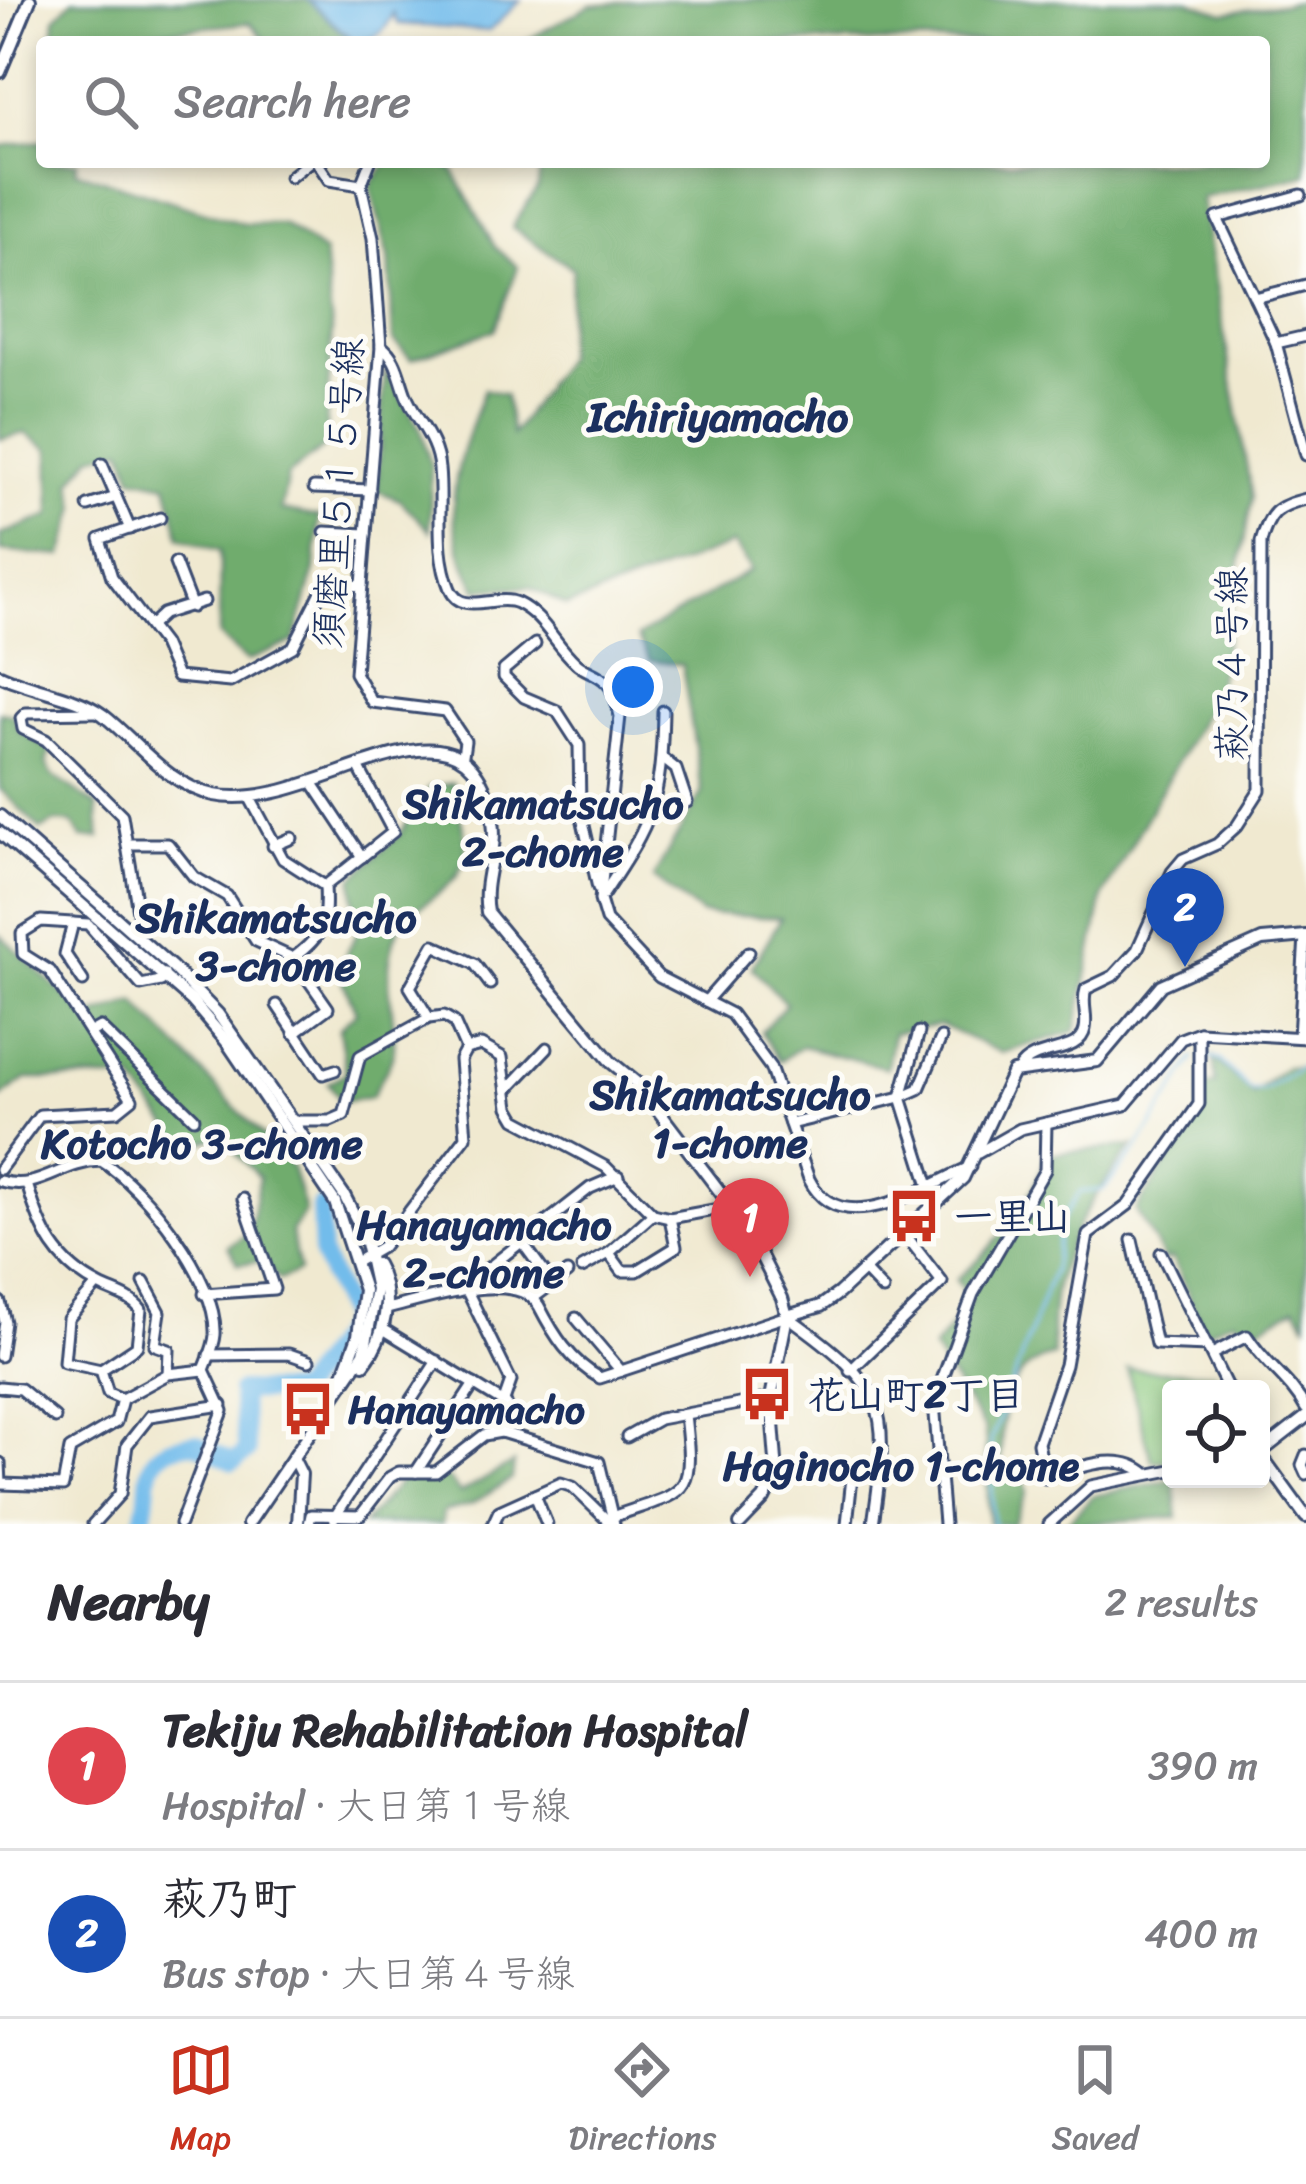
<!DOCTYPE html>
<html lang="en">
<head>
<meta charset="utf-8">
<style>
	:root { --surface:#fff; --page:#f2f2f3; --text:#2b2b33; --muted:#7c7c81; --line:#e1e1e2; --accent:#c8321e }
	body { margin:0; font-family:Sriracha,"Klee One",sans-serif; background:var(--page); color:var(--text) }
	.controls { position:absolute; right:36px; bottom:36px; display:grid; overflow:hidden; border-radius:12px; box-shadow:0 6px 18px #0003 }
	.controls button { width:108px; height:108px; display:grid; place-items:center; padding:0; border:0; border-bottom:3px solid var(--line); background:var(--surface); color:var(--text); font:60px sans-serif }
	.you { position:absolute; left:633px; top:687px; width:42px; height:42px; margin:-30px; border:9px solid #fff; border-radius:50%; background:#1a73e8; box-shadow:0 0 0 18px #1a73e833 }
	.badge { display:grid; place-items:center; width:78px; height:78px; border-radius:50%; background:var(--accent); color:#fff; font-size:39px; font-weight:700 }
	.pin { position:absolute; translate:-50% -99px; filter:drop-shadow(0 3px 6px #0008) }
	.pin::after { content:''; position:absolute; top:63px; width:42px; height:36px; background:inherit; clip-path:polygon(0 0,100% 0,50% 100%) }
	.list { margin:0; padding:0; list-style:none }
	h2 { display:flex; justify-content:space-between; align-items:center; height:156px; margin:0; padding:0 48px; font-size:51px }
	h2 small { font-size:39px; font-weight:400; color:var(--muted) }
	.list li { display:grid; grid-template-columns:78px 1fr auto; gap:36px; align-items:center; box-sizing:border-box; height:168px; padding:0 48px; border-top:3px solid var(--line) }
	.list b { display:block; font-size:45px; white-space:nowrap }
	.list p { margin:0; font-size:39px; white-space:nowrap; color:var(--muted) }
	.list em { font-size:39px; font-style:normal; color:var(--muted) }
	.icon { flex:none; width:66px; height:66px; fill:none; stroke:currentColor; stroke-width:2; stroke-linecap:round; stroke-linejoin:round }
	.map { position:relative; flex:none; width:1306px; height:1524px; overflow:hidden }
	.search { position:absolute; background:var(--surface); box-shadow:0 6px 18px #0003; left:36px; right:36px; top:36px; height:132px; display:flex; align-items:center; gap:30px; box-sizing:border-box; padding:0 42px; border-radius:12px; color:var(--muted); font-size:45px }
	.sheet { height:492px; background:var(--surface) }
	nav { display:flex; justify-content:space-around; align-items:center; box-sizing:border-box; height:168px; border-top:3px solid var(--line); background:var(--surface); font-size:33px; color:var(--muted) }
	nav a { display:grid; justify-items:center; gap:6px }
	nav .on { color:var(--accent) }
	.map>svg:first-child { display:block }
	.green { fill:#8ac87e; stroke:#527c6e; stroke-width:3 }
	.forest { fill:#6fac6d; stroke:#456e66; stroke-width:3 }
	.water { fill:#72bceb; stroke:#4676a4; stroke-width:3 }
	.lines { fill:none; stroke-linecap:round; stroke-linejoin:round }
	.stream { stroke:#72bceb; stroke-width:3 }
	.river { stroke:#72bceb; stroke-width:18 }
	.minor-casing { stroke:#3b4b6f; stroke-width:15 }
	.tertiary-casing { stroke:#3b4b6f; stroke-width:16 }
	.minor { stroke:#fff; stroke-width:9 }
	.tertiary { stroke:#fff; stroke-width:10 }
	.labels { text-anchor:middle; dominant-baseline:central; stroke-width:10; stroke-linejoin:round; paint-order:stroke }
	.street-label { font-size:39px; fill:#1b2f5e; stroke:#fdfcf7 }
	.poi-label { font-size:39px; font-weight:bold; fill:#1b2f5e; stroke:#fdfcf7; text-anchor:start }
	.neighbourhood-label { font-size:42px; font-weight:bold; fill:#1b2f5e; stroke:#fdfcf7 }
</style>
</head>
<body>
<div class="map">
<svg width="1306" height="1524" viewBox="0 0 1306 1524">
	<rect width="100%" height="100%" fill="#fdfcf7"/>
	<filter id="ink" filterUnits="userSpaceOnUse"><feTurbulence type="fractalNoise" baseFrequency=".00833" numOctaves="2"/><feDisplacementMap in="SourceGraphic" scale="24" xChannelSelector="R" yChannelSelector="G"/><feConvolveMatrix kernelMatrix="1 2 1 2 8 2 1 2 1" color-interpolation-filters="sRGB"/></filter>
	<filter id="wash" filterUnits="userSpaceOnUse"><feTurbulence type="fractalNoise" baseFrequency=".004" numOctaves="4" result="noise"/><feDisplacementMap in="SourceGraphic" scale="48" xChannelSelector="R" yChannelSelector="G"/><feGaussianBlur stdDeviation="2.7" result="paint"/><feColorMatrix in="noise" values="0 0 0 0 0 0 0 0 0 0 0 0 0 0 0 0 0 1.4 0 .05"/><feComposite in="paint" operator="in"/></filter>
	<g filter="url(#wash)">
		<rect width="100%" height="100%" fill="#f0e9d0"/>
		<path class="green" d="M1127,1369L1214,1373L1221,1389H1171V1461H1152Z"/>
		<g class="forest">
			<path d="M73,0H308L352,42H267L250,23L132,34L118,42H53L55,18Z"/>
			<path d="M653,0H1186L1224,13L1306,0V175L1201,198L1252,498L1217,690L1103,896L1076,1031L1002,1053L940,1025L893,1033L887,1068L802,1046L780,1061L761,1032L786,1004L752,967L781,918L701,914L653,878L702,792L682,665L649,660L637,637L751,570L733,544L567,606L530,587L477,589C435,514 457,465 484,389L505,395L512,435L564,358L573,269L512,227L538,187L541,162H1264V42H523L591,5Z"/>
			<path d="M42,141V162H77L76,171L243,224H283L324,253L332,329L325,446L288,475L281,510L319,517L315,569L294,642L247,661L219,636L220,551L180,537L167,484L133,477L123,448L92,456L72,482L77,507L63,556L0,551V535L51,515L49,449L25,433L0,439V146Z"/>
			<path d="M387,162H441L453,170L495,247L518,267L494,330L411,359L393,340L389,258L370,186Z"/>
			<path d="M385,370L421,430L431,466L430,531L400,500L377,491Z"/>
			<path d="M0,712L13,714L18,730L51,750L46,763L52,775L97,806L100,838H82L72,823L55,822L41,830L0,789Z"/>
			<path d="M453,783C454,808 468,829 465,854C459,896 407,902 395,937C381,979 396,1008 394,1047C393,1063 378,1083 371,1097L342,1102L328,1083L346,1073L339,1029L356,1012L338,969L356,935L353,878L399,835L429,787Z"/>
			<path d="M0,935L88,1017L135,1002L292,1167L305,1212L291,1232L299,1271L279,1280L263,1261L238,1264L228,1246L249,1233L259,1178L220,1136L185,1148L132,1079H26L0,1098Z"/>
			<path d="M1214,1058L1253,1094L1286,1067L1306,1068V1323L1296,1307L1251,1332L1234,1319L1205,1332L1172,1258L1165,1261L1136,1210L1200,1113L1202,1086L1215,1084Z"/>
			<path d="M1133,1146C1081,1209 1043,1272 1054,1356C998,1366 1001,1432 1001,1478L1025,1482L1027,1492L1013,1524H989L985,1430L933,1349L971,1302L956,1280C995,1245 1032,1206 1046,1154Z"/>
			<path d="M514,1463L512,1479L470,1505L443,1512L442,1524H363L401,1480L447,1477L460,1493Z"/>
			<path d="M1174,1479L1178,1517L1065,1524L1093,1496Z"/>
		</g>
		<path class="water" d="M308,0H521L489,31L398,24L393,13C387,30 374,42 355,42Z"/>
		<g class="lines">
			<g class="stream">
				<path d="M1204,1056L1220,1060L1250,1090H1264L1306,1064"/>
				<path d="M993,1524L991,1441L1053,1270L1061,1221L1080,1192L1103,1190L1138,1148L1194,1058"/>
			</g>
			<path class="river" d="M141,1524C157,1485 130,1449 195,1443L233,1462L247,1452L240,1391L299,1392C316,1367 335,1346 350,1321L322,1255L320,1207"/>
		</g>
	</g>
	<g filter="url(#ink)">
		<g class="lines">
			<defs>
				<g id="minor">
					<path d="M317,162L329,180L361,185"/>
					<path d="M370,162L361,185L373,238L381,346L355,673L372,702L445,711L465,741L463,755"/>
					<path d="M290,177L309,162"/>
					<path d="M1306,285L1255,298L1276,343L1306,455"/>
					<path d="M1255,298L1217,218L1301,195"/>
					<path d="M1276,343L1306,336"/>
					<path d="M381,346C397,357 399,377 406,395C416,421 437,438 439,469C443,509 434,551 450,589C462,617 497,593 517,603C544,616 554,643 575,662C583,671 598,673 606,682C615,690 617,705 620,716L600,900L606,920L659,977L731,1014L770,1067L809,1179C840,1243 924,1187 970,1167"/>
					<path d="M102,464L130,529"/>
					<path d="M314,488L370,490"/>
					<path d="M88,506L116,497"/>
					<path d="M160,518L100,539L112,577L163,644L177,677L230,682L293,647L323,588L362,585"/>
					<path d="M325,532L366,534"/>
					<path d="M175,563L192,607"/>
					<path d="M151,625L163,614L204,601"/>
					<path d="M535,644L504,670V677L524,697L557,711L579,745L580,808L598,888"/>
					<path d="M95,712L26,713L21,718L23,729L46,740L122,815L139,918L136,934"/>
					<path d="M662,758L676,769L687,802"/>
					<path d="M314,785L362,857"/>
					<path d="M129,844H168L194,877L227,896L256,941L293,958C324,935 327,924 325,886L283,859L250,798"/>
					<path d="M273,846L292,838"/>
					<path d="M325,886L393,832L359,768"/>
					<path d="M603,895C654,819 661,802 663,711"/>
					<path d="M73,923L65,954L83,981"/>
					<path d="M293,958L328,1008L294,1033"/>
					<path d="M706,1001L749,952"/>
					<path d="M277,1005L323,1074L335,1070"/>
					<path d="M429,1018L410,987L434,945L475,964L490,984"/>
					<path d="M91,1032L100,1027L194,1118"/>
					<path d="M1299,1037L1305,936"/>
					<path d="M1019,1069C1033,1045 1080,1056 1085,1029C1088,1015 1081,1003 1086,989L1113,976L1137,950L1172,872L1183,859L1217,844L1237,826L1260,790L1261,542C1269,513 1276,506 1306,499"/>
					<path d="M507,1090L547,1048"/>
					<path d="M901,1097L919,1089L941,1038"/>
					<path d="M901,1097L919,1032"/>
					<path d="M293,1121H330L344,1115L360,1056L429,1018L444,1016L454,1022L466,1049"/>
					<path d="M790,1124L901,1097L929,1186"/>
					<path d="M978,1153L1020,1129L1125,1105L1181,1039L1199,1032L1306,1038"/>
					<path d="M0,1169L40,1115L117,1111L132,1099L50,971L23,954L22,933L41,921L88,924L141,985L161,981L164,974"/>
					<path d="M0,1181C41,1192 60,1162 101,1161C145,1187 218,1280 215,1335C214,1347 208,1359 204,1370L223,1411L180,1524"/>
					<path d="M28,1187C41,1231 56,1264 100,1286C116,1294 130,1296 141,1310L137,1346L101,1370L108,1393L122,1399"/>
					<path d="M653,1214L609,1253L622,1271H637L676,1247L670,1218"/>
					<path d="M1132,1240L1156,1344L1208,1346"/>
					<path d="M522,1242L552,1283"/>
					<path d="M1161,1253L1228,1389"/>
					<path d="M358,1261L382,1247L466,1137L460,1060L466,1049L481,1045L502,1057L509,1107L516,1119L606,1167L653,1214L670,1218L730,1207"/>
					<path d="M582,1268L609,1253"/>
					<path d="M864,1270L883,1290"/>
					<path d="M144,1282L160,1312L155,1345L169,1350L168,1374"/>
					<path d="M97,1285L68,1319L64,1362L101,1370"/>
					<path d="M467,1291L511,1381L493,1432"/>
					<path d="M458,1292L590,1188L618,1176"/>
					<path d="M204,1294L274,1289L243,1199"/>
					<path d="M533,1298L567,1273"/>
					<path d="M0,1302L5,1322L0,1356"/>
					<path d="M386,1309C422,1301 517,1267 539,1306C554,1335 570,1361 600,1378L787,1316C890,1390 890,1405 873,1524"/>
					<path d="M576,1318L621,1371"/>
					<path d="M383,1329L506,1404"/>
					<path d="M1212,1354L1247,1336C1265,1365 1290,1379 1306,1409"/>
					<path d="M209,1355L289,1354L309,1361"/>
					<path d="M850,1371L942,1282L904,1233"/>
					<path d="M0,1387L20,1389L55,1418"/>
					<path d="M627,1437L659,1419L771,1398"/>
					<path d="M1306,1455L1302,1465L1306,1474"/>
					<path d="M0,1463L1,1484L63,1486L70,1449L116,1422L122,1399L168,1374L204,1370"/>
					<path d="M416,1472L474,1384"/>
					<path d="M1147,1474C1119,1449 1076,1469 1045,1478L1038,1443L1065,1365L1088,1235L1128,1205L1199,1104V1032"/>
					<path d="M535,1495L547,1524"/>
					<path d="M612,1517C687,1490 695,1500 685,1415"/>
					<path d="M334,1518L437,1361"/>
					<path d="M93,1524L120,1494L127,1445L150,1416L222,1405"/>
					<path d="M309,1524L311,1515L360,1516L390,1477L399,1472H436L484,1435L501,1432L599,1462L614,1524"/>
					<path d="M493,1524L499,1511L561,1483L573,1487L611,1524"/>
					<path d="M847,1524L853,1468H881"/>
					<path d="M944,1524L934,1402L973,1294L1045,1170L1046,1123"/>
					<path d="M1049,1524L1091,1486L1171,1470"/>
				</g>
				<g id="tertiary">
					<path d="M0,72L30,0"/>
					<path d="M0,675C31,690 76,695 103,715C139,743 167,785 214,795C318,816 468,665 493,821C498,852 481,880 487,912L611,1062L638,1084L746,1226L782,1298L787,1316L771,1398L777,1473L764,1499L740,1524"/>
					<path d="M0,816L172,967L218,1014L344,1195L364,1234L376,1289L364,1353L248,1524"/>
					<path d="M0,833L192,1001L226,1041L335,1202L364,1290L358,1336L341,1382"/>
					<path d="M787,1316L821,1306L839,1293L963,1178L1013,1072L1097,1061L1161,985L1262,940L1306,936"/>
					<path d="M364,1364C386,1335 394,1297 376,1264"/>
					<path d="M1261,1452L1306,1417"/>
					<path d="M1261,1455L1306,1517"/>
					<path d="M293,1458L301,1474L298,1524"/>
				</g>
			</defs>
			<use href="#minor" class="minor-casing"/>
			<use href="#tertiary" class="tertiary-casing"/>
			<use href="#minor" class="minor"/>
			<use href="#tertiary" class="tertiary"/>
		</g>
	</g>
	<defs>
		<symbol id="bus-bare" viewBox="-9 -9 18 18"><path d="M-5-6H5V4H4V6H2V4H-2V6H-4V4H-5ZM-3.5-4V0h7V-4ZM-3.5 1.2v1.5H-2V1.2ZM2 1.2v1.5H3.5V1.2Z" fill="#c8321e" stroke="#fdfcf7" stroke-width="2.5" paint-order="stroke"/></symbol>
	</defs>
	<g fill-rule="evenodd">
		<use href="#bus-bare" x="876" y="1178" width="76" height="76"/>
		<use href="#bus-bare" x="729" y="1356" width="76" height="76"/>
		<use href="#bus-bare" x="270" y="1371" width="76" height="76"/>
	</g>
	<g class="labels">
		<g class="street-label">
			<text transform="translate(338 493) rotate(-86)">須磨里５１５号線</text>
			<text transform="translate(1231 664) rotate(-90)">萩乃４号線</text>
		</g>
		<g class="poi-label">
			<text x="954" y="1216">一里山</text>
			<text x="807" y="1394">花山町2丁目</text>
			<text x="348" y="1409">Hanayamacho</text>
		</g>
		<g class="neighbourhood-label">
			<text x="718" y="417">Ichiriyamacho</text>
			<text x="543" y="804">Shikamatsucho<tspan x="543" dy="48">2-chome</tspan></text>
			<text x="276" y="918">Shikamatsucho<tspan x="276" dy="48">3-chome</tspan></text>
			<text x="730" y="1095">Shikamatsucho<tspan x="730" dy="48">1-chome</tspan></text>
			<text x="202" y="1144">Kotocho 3-chome</text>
			<text x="484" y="1225">Hanayamacho<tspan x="484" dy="48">2-chome</tspan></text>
			<text x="901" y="1466">Haginocho 1-chome</text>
		</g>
	</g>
</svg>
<div class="controls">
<button><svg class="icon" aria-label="locate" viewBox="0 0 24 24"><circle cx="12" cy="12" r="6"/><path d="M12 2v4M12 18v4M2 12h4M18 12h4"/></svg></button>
</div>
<div class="you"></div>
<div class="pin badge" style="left:750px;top:1277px;background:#e0444e">1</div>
<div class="pin badge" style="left:1185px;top:967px;background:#1a4fb4">2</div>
<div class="search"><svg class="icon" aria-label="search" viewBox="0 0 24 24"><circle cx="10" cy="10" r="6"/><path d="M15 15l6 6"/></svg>Search here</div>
</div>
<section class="sheet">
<h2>Nearby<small>2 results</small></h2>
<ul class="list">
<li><span class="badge" style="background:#e0444e">1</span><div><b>Tekiju Rehabilitation Hospital</b><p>Hospital · 大日第１号線</p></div><em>390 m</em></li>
<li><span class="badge" style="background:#1a4fb4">2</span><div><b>萩乃町</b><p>Bus stop · 大日第４号線</p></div><em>400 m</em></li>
</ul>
</section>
<nav>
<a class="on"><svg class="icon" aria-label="map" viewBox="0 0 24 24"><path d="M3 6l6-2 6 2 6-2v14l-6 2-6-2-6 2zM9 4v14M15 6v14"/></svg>Map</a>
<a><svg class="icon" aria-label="directions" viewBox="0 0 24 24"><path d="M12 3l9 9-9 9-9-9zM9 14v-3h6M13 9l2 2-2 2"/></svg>Directions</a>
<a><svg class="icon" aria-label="saved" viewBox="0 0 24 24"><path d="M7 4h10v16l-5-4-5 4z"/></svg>Saved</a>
</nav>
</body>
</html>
